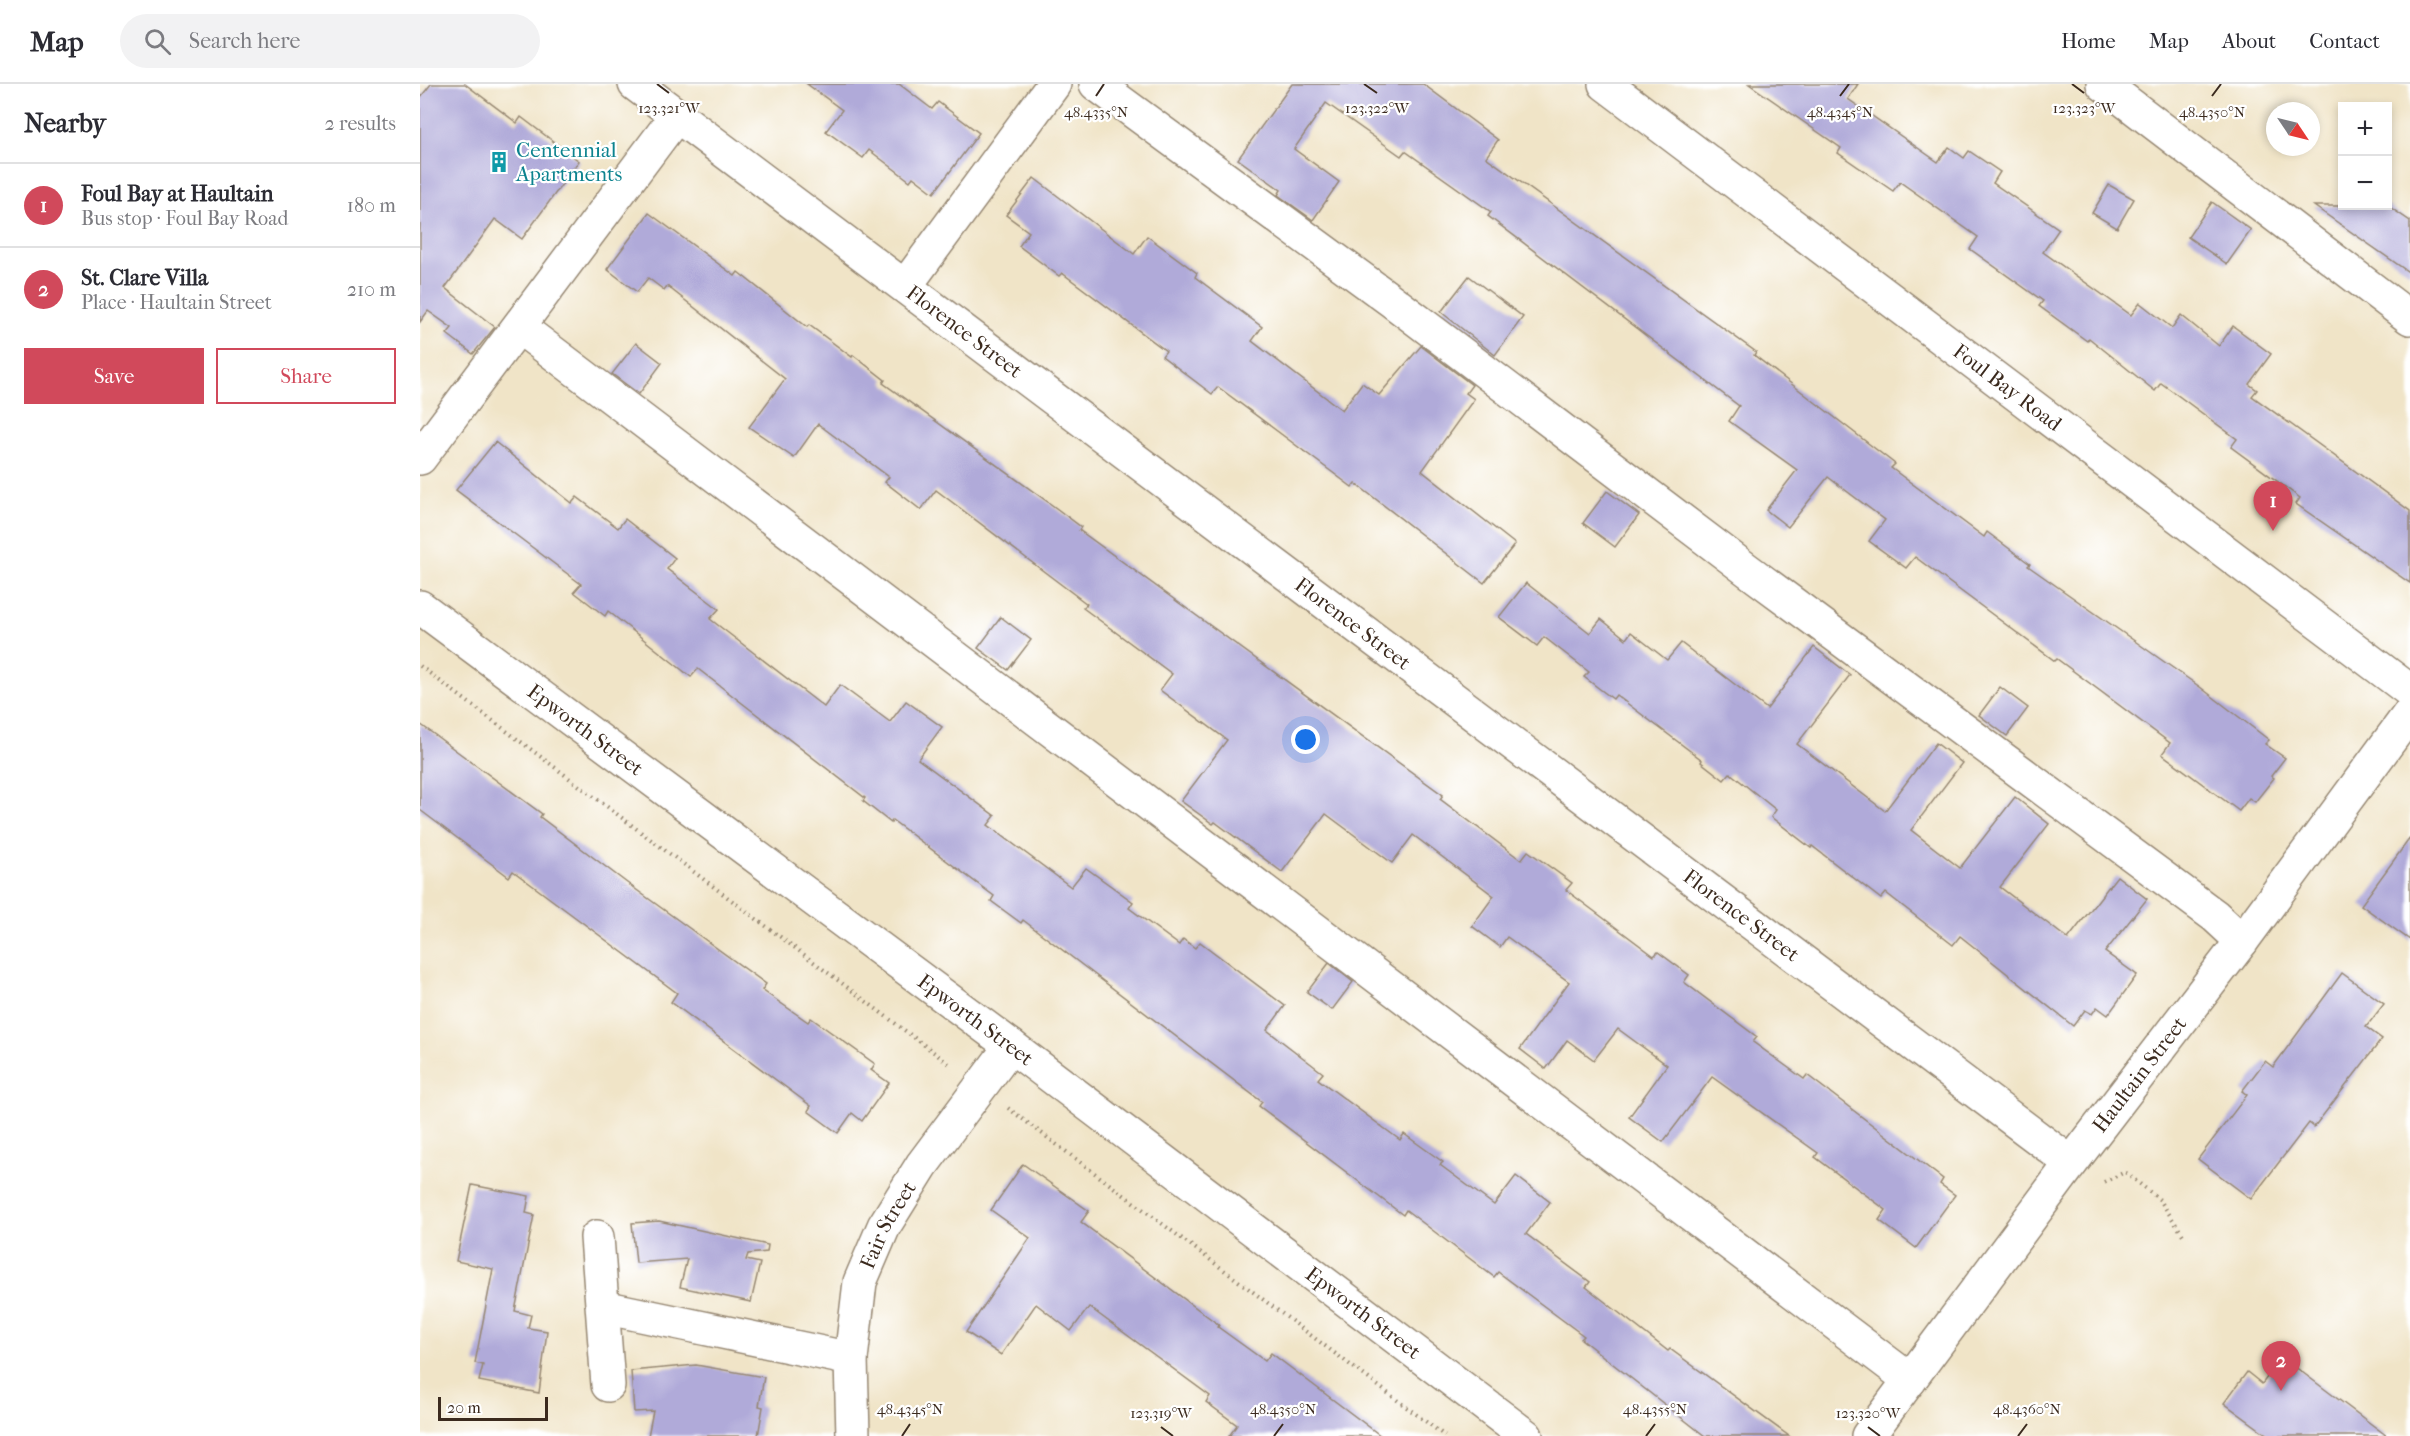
<!DOCTYPE html>
<html lang="en">
<head>
<meta charset="utf-8">
<style>
	:root { --surface:#fff; --page:#f2f2f3; --text:#2b2b33; --muted:#7c7c81; --line:#e1e1e2; --accent:#d1495b }
	body { margin:0; font-family:"IM FELL French Canon",serif; background:var(--page); color:var(--text) }
	.controls { position:absolute; right:18px; top:18px; display:grid; overflow:hidden; border-radius:0px; box-shadow:0 3px 9px #0003 }
	.controls button { width:54px; height:54px; display:grid; place-items:center; padding:0; border:0; border-bottom:2px solid var(--line); background:var(--surface); color:var(--text); font:30px sans-serif }
	.compass { position:absolute; left:1846px; top:18px; width:54px; height:54px; border-radius:50%; background:var(--surface); box-shadow:0 3px 9px #0003; rotate:125deg }
	.scale { position:absolute; left:18px; bottom:15px; width:110px; box-sizing:border-box; padding-left:6px; border:3px solid #3b2a1e; border-top:0; font-size:16px; line-height:21px; white-space:nowrap; color:#3b2a1e; -webkit-text-stroke:4px #fff; paint-order:stroke }
	.you { position:absolute; left:886px; top:656px; width:21px; height:21px; margin:-15px; border:4px solid #fff; border-radius:50%; background:#1a73e8; box-shadow:0 0 0 9px #1a73e833 }
	.badge { display:grid; place-items:center; width:39px; height:39px; border-radius:50%; background:var(--accent); color:#fff; font-size:20px; font-weight:700 }
	.pin { position:absolute; translate:-50% -50px; filter:drop-shadow(0 2px 3px #0008) }
	.pin::after { content:''; position:absolute; top:32px; width:21px; height:18px; background:inherit; clip-path:polygon(0 0,100% 0,50% 100%) }
	.list { margin:0; padding:0; list-style:none }
	h2 { display:flex; justify-content:space-between; align-items:center; height:78px; margin:0; padding:0 24px; font-size:26px }
	h2 small { font-size:20px; font-weight:400; color:var(--muted) }
	.list li { display:grid; grid-template-columns:39px 1fr auto; gap:18px; align-items:center; box-sizing:border-box; height:84px; padding:0 24px; border-top:2px solid var(--line) }
	.list b { display:block; font-size:22px; white-space:nowrap }
	.list p { margin:0; font-size:20px; white-space:nowrap; color:var(--muted) }
	.list em { font-size:20px; font-style:normal; color:var(--muted) }
	.actions { display:flex; gap:12px; padding:18px 24px }
	.actions a { flex:1; padding:14px 0; border:2px solid var(--accent); border-radius:0px; text-align:center; font-size:21px; color:var(--accent) }
	.actions .main { background:var(--accent); color:#fff }
	.icon { flex:none; width:33px; height:33px; fill:none; stroke:currentColor; stroke-width:2; stroke-linecap:round; stroke-linejoin:round }
	.map { position:relative; flex:none; width:1990px; height:1352px; overflow:hidden }
	header { display:flex; align-items:center; gap:36px; box-sizing:border-box; height:84px; padding:0 30px; background:var(--surface); border-bottom:2px solid var(--line) }
	header strong { font-size:28px }
	nav { display:flex; gap:33px; margin-inline-start:auto; font-size:21px }
	.search { width:420px; height:54px; background:var(--page); display:flex; align-items:center; gap:15px; box-sizing:border-box; padding:0 21px; border-radius:33px; color:var(--muted); font-size:22px }
	main { display:flex }
	aside { flex:1; background:var(--surface) }
	.map>svg:first-child { display:block }
	.building { fill:#b0aad9 }
	.lines { fill:none; stroke-linecap:round; stroke-linejoin:round }
	.minor-casing { stroke:#968772; stroke-width:36 }
	.major-casing { stroke:#968772; stroke-width:36 }
	.path { stroke:#968772; stroke-width:4; stroke-dasharray:1.5 4.5; stroke-linecap:butt }
	.minor { stroke:#fff; stroke-width:33 }
	.major { stroke:#fff; stroke-width:33 }
	.ticks { fill:none; stroke:#3b2a1e; stroke-width:2 }
	.labels { text-anchor:middle; dominant-baseline:central; stroke-width:4.5; stroke-linejoin:round; paint-order:stroke }
	.culture-label { font-size:21px; fill:#0d838f; stroke:#fff; text-anchor:start }
	.street-label { font-size:21px; fill:#3b2a1e; stroke:#fff }
	.ticks-label { font-size:15px; text-anchor:middle; fill:#3b2a1e; stroke:#fff; stroke-width:4.5; stroke-linejoin:round; paint-order:stroke }
</style>
</head>
<body>
<header>
<strong>Map</strong>
<div class="search"><svg class="icon" aria-label="search" viewBox="0 0 24 24"><circle cx="10" cy="10" r="6"/><path d="M15 15l6 6"/></svg>Search here</div>
<nav><a>Home</a><a>Map</a><a>About</a><a>Contact</a></nav>
</header>
<main>
<aside>
<h2>Nearby<small>2 results</small></h2>
<ul class="list">
<li><span class="badge">1</span><div><b>Foul Bay at Haultain</b><p>Bus stop · Foul Bay Road</p></div><em>180 m</em></li>
<li><span class="badge">2</span><div><b>St. Clare Villa</b><p>Place · Haultain Street</p></div><em>210 m</em></li>
</ul>
<div class="actions"><a class="main">Save</a><a>Share</a></div>
</aside>
<div class="map">
<svg width="1990" height="1352" viewBox="0 0 1990 1352">
	<rect width="100%" height="100%" fill="#fff"/>
	<filter id="ink" filterUnits="userSpaceOnUse"><feTurbulence type="fractalNoise" baseFrequency=".0167" numOctaves="2"/><feDisplacementMap in="SourceGraphic" scale="12" xChannelSelector="R" yChannelSelector="G"/><feConvolveMatrix kernelMatrix="1 2 1 2 8 2 1 2 1" color-interpolation-filters="sRGB"/></filter>
	<filter id="wash" filterUnits="userSpaceOnUse"><feTurbulence type="fractalNoise" baseFrequency=".008" numOctaves="4" result="noise"/><feDisplacementMap in="SourceGraphic" scale="24" xChannelSelector="R" yChannelSelector="G"/><feGaussianBlur stdDeviation="1.35" result="paint"/><feColorMatrix in="noise" values="0 0 0 0 0 0 0 0 0 0 0 0 0 0 0 0 0 1.4 0 .05"/><feComposite in="paint" operator="in"/></filter>
	<g filter="url(#wash)">
		<rect width="100%" height="100%" fill="#f0e4c7"/>
		<g id="blocks">
			<g class="building">
				<path d="M11,0H45L97,39L101,33L159,77L102,155L75,135L25,204L75,243L53,270L27,250L32,244L8,227L0,238V14Z"/>
				<path d="M387,0H479L512,25L518,18L559,49L514,109L493,93L490,97L449,66L443,74L406,47L422,26Z"/>
				<path d="M872,0H1003L1078,56L1066,73L1336,268L1334,271L1475,380L1471,384L1564,453L1567,448L1610,480L1608,482L1780,603L1849,656L1845,660L1865,674L1851,692L1854,694L1835,718L1829,714L1819,727L1742,670L1750,659L1637,575L1635,577L1495,473L1486,484L1449,457L1465,436L1408,393L1368,443L1346,426L1377,386L1309,337L1319,322L1068,132L1071,128L985,67L981,72L906,19L874,65L919,98L893,136L858,111L861,106L818,75Z"/>
				<path d="M1329,0H1438L1428,15L1518,78L1529,63L1544,74L1549,67L1580,88L1573,99L1639,145L1623,168L1711,231L1720,219L1752,244L1761,231L1799,262L1813,242L1851,270L1829,300L1837,306L1832,312L1990,427V499L1876,420L1880,414L1811,363L1817,355L1741,299L1735,307L1669,254L1667,257L1619,222L1623,217L1550,165L1558,153L1480,98L1473,107L1418,69L1421,64Z"/>
				<path d="M614,94L714,170L727,152L777,189L775,193L842,243L832,257L922,326L942,299L959,311L1001,262L1052,301L1046,309L1054,315L1002,387L1095,460L1064,499L935,399L932,403L798,303L792,310L742,272L746,267L642,189L639,192L599,162L609,148L586,131Z"/>
				<path d="M1689,101L1714,115L1697,144L1672,129Z"/>
				<path d="M1792,118L1831,146L1807,180L1768,153Z"/>
				<path d="M1894,122H1968L1990,137V189Z"/>
				<path d="M229,129L315,192L318,188L387,243L389,241L432,273L433,271L465,296L463,299L632,421L661,443L659,446L1023,711L1020,715L1101,776L1108,767L1152,799L1146,806L1234,872L1238,868L1269,891L1264,898L1337,953L1333,958L1384,995L1387,991L1523,1095L1520,1100L1535,1111L1496,1164L1459,1136L1466,1126L1395,1073L1398,1069L1292,993L1243,1058L1209,1033L1247,981L1198,945L1174,976L1147,956L1126,985L1100,965L1149,898L1087,853L1080,863L1052,842L1074,812L993,751L972,779L906,730L862,788L795,738L793,740L761,717L807,656L740,606L752,590L663,524L667,520L516,406L501,426L465,398L469,393L398,340L374,374L329,343L365,295L247,202L244,206L228,194L217,208L187,185Z"/>
				<path d="M1049,192L1103,233L1075,271L1021,228Z"/>
				<path d="M216,259L242,279L219,310L192,290Z"/>
				<path d="M75,358L152,419L157,413L198,444L205,435L255,474L247,485L299,525L290,535L404,623L420,601L470,638L486,617L522,643L498,675L575,732L568,741L651,803L666,784L713,818L709,824L759,861L763,855L775,864L780,858L865,922L847,946L903,989L898,995L980,1056L984,1050L1023,1078L1020,1081L1074,1121L1096,1092L1130,1118L1106,1150L1170,1198L1166,1203L1248,1267L1250,1265L1369,1352H1285L1161,1255L1164,1252L1078,1188L1074,1193L986,1126L983,1131L839,1022L842,1018L603,836L601,839L571,817L574,812L472,736L471,739L443,717L445,714L278,585L271,593L188,527L185,532L154,508L161,500L36,406Z"/>
				<path d="M1187,407L1219,431L1195,463L1163,439Z"/>
				<path d="M1106,499L1170,549L1181,535L1206,555L1211,548L1247,576L1261,559L1347,625L1394,563L1430,591L1377,660L1465,727L1516,659L1542,679L1491,746L1540,784L1595,713L1629,740L1580,803L1648,855L1697,792L1727,815L1685,868L1717,891L1688,931L1677,923L1672,930L1665,926L1653,942L1540,852L1533,861L1466,809L1461,815L1392,762L1391,764L1351,733L1356,726L1310,689L1304,696L1281,678L1282,676L1196,611L1193,615L1164,593L1169,588L1124,553L1117,562L1079,533Z"/>
				<path d="M581,533L611,556L588,586L558,564Z"/>
				<path d="M1580,603L1608,624L1587,652L1559,631Z"/>
				<path d="M0,640L122,730L120,733L207,799L346,900L342,906L388,938L391,934L455,980L451,986L469,999L442,1037L432,1029L418,1049L388,1027L391,1022L251,918L257,909L93,787L89,793L0,726Z"/>
				<path d="M1990,754V856L1941,821Z"/>
				<path d="M909,879L933,898L912,926L887,908Z"/>
				<path d="M1922,889L1964,920L1946,943L1962,955L1894,1043L1889,1039L1831,1115L1778,1075L1827,1011L1822,1007L1845,977L1853,983Z"/>
				<path d="M603,1080L669,1127L661,1138L799,1241L798,1243L845,1277L851,1269L961,1352H809L817,1341L786,1318L790,1312L669,1223L651,1247L616,1220L581,1271L546,1248L610,1154L571,1126Z"/>
				<path d="M52,1101L109,1112L106,1129L114,1131L95,1227L111,1231L108,1244L127,1247L119,1309L59,1297L63,1281L55,1279L73,1185L36,1177Z"/>
				<path d="M239,1137L348,1161L347,1168L328,1170L326,1176L340,1179L331,1218L260,1203L267,1175L216,1179L212,1139Z"/>
				<path d="M1862,1273L1967,1352H1849L1804,1319L1827,1288L1842,1300Z"/>
				<path d="M276,1281L344,1293L339,1322L343,1323L338,1352H228L233,1327L214,1328L211,1287Z"/>
			</g>
		</g>
	</g>
	<g filter="url(#ink)">
		<use href="#blocks" fill-opacity="0" stroke="#968772" stroke-width="1.5"/>
		<g class="lines">
			<defs>
				<g id="minor">
					<path id="s1" d="M215,0L1651,1079"/>
					<path d="M676,0L972,217L1326,485L1795,832L1822,857"/>
					<path d="M1683,0L1990,234"/>
					<path d="M486,201L634,0"/>
					<path d="M99,243L1490,1296"/>
					<path d="M0,374L257,31"/>
					<path id="s2" d="M0,523L591,962L1106,1352"/>
					<path d="M177,1153L188,1301"/>
					<path d="M183,1223L431,1275"/>
					<path id="s3" d="M433,1352L431,1275L440,1198L464,1142L502,1081L591,962"/>
					<path id="s4" d="M1448,1352L1646,1086L1822,857L1990,629"/>
				</g>
				<g id="major">
					<path id="s5" d="M1185,0L1990,607"/>
				</g>
			</defs>
			<use href="#minor" class="minor-casing"/>
			<use href="#major" class="major-casing"/>
			<g class="path">
				<path d="M0,582L532,982"/>
				<path d="M588,1024L1025,1352"/>
				<path d="M1684,1098L1705,1088L1740,1116L1763,1151"/>
			</g>
			<use href="#minor" class="minor"/>
			<use href="#major" class="major"/>
		</g>
	</g>
	<path class="ticks" d="M237,0L249,9M944,0L957,9M1652,0L1664,9M676,12L684,0M1420,12L1429,0M1792,12L1801,0M741,1343L753,1352M1448,1343L1460,1352M482,1352L490,1340M854,1352L863,1340M1226,1352L1235,1340M1598,1352L1607,1340"/>
	<defs>
		<symbol id="building-bare" viewBox="-9 -9 18 18"><path d="M-4-6H4V6H1V3H-1V6H-4ZM-2.5-4.3h1.7v1.8h-1.7ZM.8-4.3h1.7v1.8H.8ZM-2.5-1h1.7V.8h-1.7ZM.8-1h1.7V.8H.8Z" fill="#0f9aa8" stroke="#fff" stroke-width="2.5" paint-order="stroke"/></symbol>
	</defs>
	<g fill-rule="evenodd">
		<use href="#building-bare" x="64" y="63" width="30" height="30"/>
	</g>
	<g class="labels">
		<g class="culture-label">
			<text x="96" y="66">Centennial<tspan x="96" dy="24">Apartments</tspan></text>
		</g>
		<g class="street-label">
			<text stroke="none"><textPath href="#s1" startOffset="412">Florence Street</textPath></text>
			<text stroke="none"><textPath href="#s5" startOffset="504">Foul Bay Road</textPath></text>
			<text stroke="none"><textPath href="#s1" startOffset="898">Florence Street</textPath></text>
			<text stroke="none"><textPath href="#s2" startOffset="206">Epworth Street</textPath></text>
			<text stroke="none"><textPath href="#s1" startOffset="1384">Florence Street</textPath></text>
			<text stroke="none"><textPath href="#s2" startOffset="692">Epworth Street</textPath></text>
			<text stroke="none"><textPath href="#s4" startOffset="452">Haultain Street</textPath></text>
			<text stroke="none"><textPath href="#s3" startOffset="218">Fair Street</textPath></text>
			<text stroke="none"><textPath href="#s2" startOffset="1178">Epworth Street</textPath></text>
		</g>
	</g>
	<g class="ticks-label">
		<text x="249" y="29">123.321°W</text>
		<text x="957" y="29">123.322°W</text>
		<text x="1664" y="29">123.323°W</text>
		<text x="676" y="33">48.4335°N</text>
		<text x="1420" y="33">48.4345°N</text>
		<text x="1792" y="33">48.4350°N</text>
		<text x="490" y="1330">48.4345°N</text>
		<text x="863" y="1330">48.4350°N</text>
		<text x="1235" y="1330">48.4355°N</text>
		<text x="1607" y="1330">48.4360°N</text>
		<text x="741" y="1334">123.319°W</text>
		<text x="1448" y="1334">123.320°W</text>
	</g>
</svg>
<div class="controls">
<button>+</button>
<button>−</button>
</div>
<svg class="compass" viewBox="-18 -18 36 36"><path d="M0-13l5 13h-10z" fill="#e53935"/><path d="M0 13l5-13h-10z" fill="#7c7c81"/></svg>
<div class="scale">20 m</div>
<div class="you"></div>
<div class="pin badge" style="left:1853px;top:447px">1</div>
<div class="pin badge" style="left:1861px;top:1307px">2</div>
</div>
</main>
</body>
</html>
